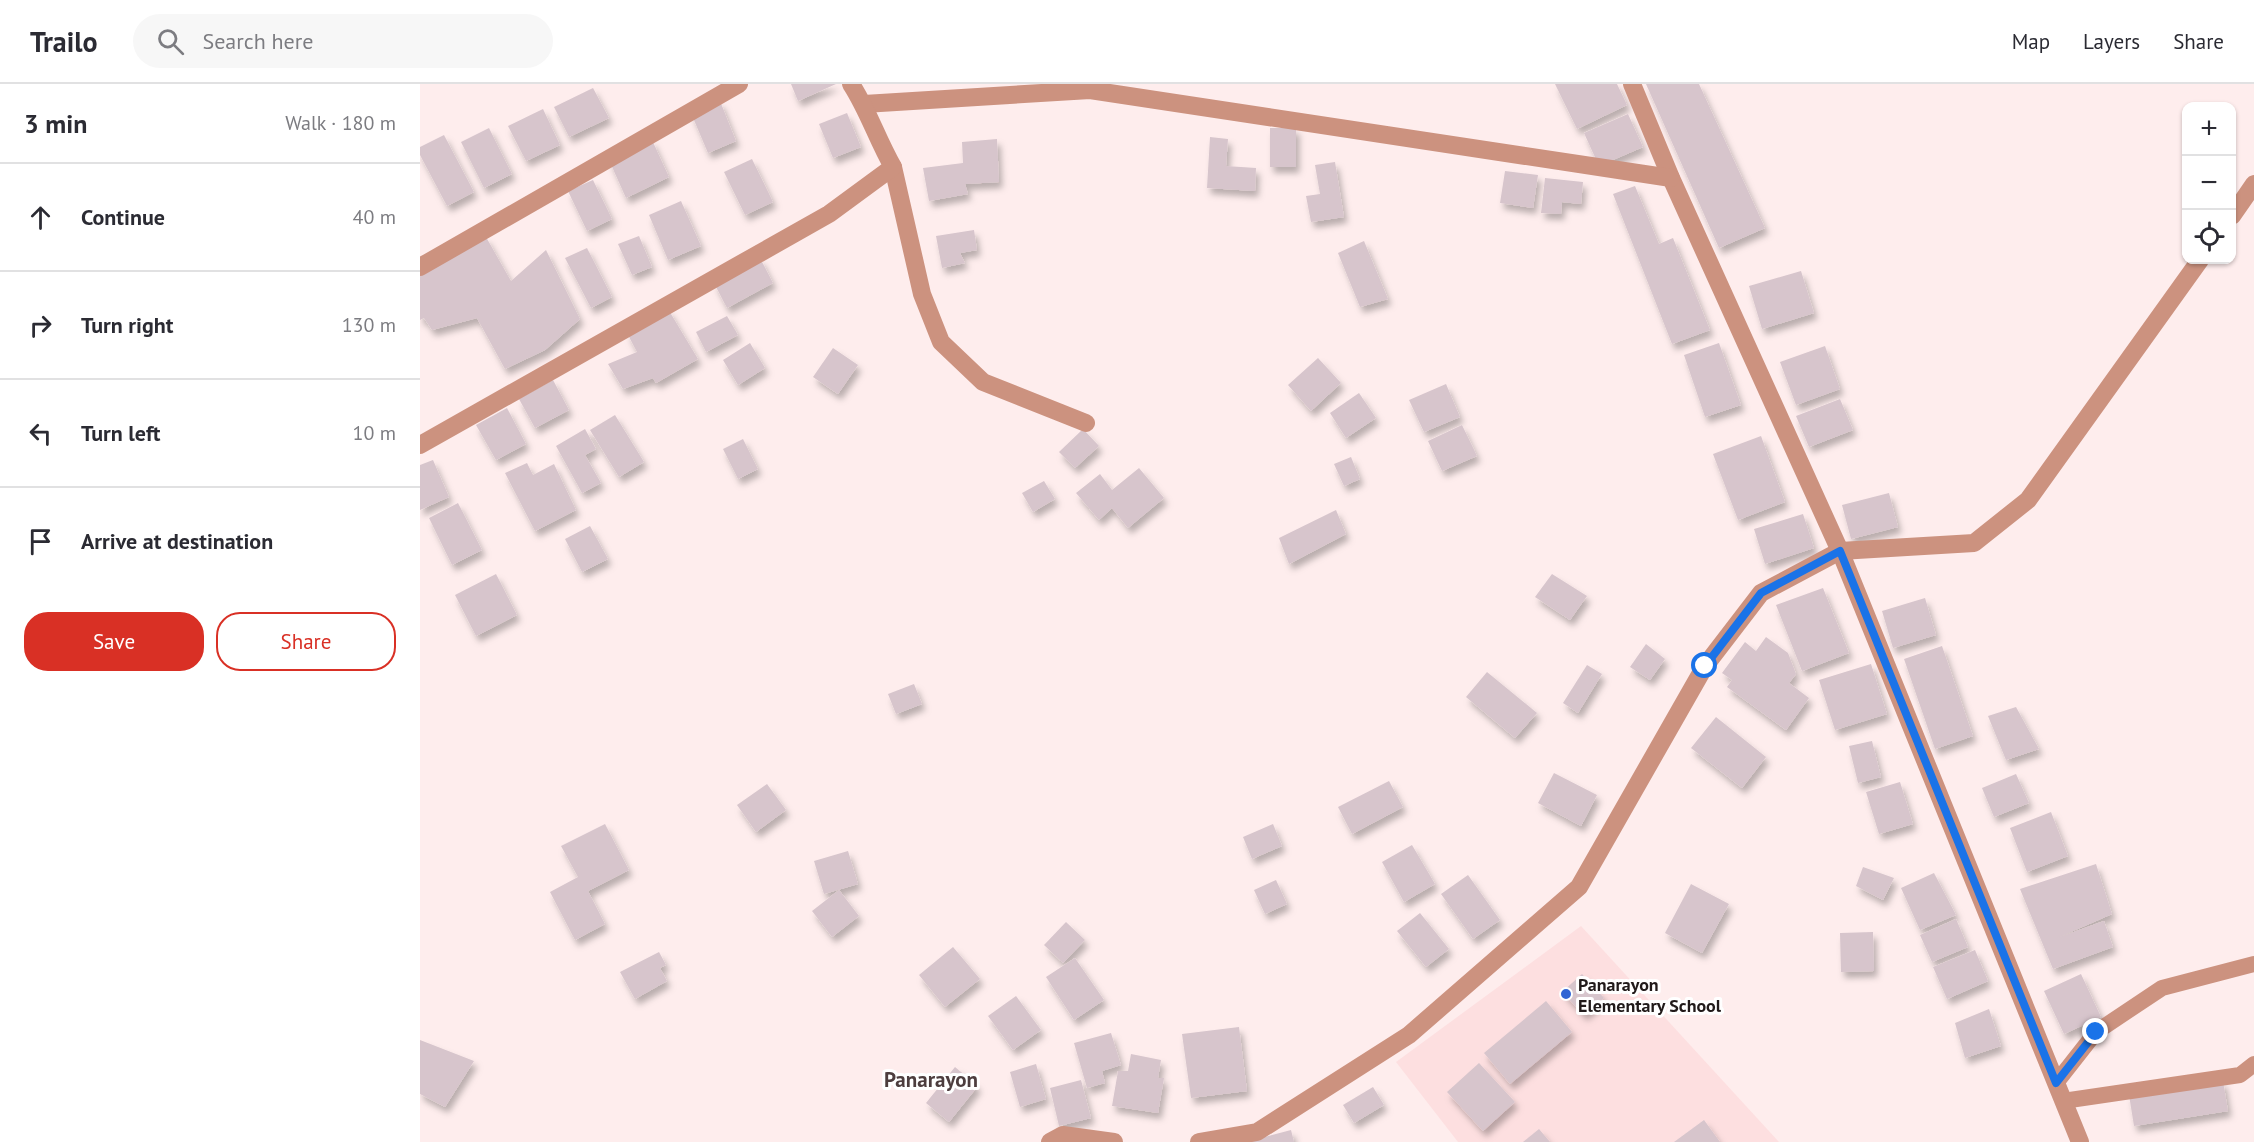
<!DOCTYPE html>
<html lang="en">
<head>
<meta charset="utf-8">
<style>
	:root { --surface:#fff; --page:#f7f7f7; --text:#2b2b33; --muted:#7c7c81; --line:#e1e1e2; --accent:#d93025 }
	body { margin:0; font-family:"PT Sans",sans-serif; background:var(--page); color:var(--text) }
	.controls { position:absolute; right:18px; top:18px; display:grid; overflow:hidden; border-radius:12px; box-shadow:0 2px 4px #0004 }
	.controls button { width:54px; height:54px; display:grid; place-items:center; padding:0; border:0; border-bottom:2px solid var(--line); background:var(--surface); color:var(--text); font:30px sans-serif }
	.stop { position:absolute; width:18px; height:18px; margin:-14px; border:4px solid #1a73e8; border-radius:50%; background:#fff }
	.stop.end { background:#1a73e8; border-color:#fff; box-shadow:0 2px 6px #0008 }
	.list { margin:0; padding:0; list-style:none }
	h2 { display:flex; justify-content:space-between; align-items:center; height:78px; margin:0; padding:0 24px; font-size:26px }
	h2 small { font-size:20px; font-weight:400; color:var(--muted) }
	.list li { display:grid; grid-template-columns:39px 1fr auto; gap:18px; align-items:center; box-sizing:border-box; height:108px; padding:0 24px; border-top:2px solid var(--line) }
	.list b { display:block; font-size:22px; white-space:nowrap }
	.list em { font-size:20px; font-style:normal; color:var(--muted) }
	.actions { display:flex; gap:12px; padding:18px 24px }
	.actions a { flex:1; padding:14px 0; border:2px solid var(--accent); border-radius:24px; text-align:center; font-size:21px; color:var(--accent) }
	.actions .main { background:var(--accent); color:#fff }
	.icon { flex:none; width:33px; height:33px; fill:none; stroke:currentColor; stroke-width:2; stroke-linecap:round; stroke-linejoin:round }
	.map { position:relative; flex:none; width:1834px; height:1058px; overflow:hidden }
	header { display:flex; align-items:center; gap:36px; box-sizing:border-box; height:84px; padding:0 30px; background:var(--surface); border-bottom:2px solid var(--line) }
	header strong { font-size:28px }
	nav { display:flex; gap:33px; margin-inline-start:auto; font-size:21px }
	.search { width:420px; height:54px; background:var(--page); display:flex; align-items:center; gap:15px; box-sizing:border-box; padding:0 21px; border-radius:33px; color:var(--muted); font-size:22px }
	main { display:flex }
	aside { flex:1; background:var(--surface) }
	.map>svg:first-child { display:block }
	.built { fill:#fddfe0 }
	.building { fill:#d7c5cc; filter:url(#shadow) }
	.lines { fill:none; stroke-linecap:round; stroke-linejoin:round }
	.lane { stroke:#cc927f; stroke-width:16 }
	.street { stroke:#cc927f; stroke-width:18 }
	.route { stroke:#1a73e8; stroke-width:8 }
	.poi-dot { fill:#3065d4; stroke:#fff; stroke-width:2 }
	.labels { text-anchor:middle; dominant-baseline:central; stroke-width:6; stroke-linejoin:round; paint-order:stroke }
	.poi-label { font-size:18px; font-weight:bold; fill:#211a1a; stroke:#fff; text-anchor:start }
	.quarter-label { font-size:21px; font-weight:bold; fill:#4d3d3e; stroke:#fff }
</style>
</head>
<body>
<header>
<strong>Trailo</strong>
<div class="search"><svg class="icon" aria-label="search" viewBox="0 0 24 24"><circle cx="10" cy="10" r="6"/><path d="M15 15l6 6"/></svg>Search here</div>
<nav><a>Map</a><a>Layers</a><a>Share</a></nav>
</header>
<main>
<aside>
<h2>3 min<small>Walk · 180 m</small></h2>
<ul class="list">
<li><svg class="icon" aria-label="ahead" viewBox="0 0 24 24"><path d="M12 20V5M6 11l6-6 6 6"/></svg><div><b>Continue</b></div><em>40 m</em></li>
<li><svg class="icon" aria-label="right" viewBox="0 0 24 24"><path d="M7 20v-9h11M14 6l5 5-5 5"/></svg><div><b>Turn right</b></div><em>130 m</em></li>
<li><svg class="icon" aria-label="left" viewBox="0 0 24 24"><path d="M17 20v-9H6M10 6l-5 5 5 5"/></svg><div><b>Turn left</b></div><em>10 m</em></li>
<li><svg class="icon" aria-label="arrive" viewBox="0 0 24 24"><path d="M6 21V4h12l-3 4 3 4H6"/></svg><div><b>Arrive at destination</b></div></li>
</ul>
<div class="actions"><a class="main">Save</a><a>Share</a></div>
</aside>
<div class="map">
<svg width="1834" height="1058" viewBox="0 0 1834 1058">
	<defs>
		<filter id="shadow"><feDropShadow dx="3.5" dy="6" stdDeviation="3" flood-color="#0004"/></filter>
	</defs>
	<rect width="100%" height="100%" fill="#feeded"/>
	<path class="built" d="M1161,842L1359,1058H1038L976,978Z"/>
	<g class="building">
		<path d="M371,0H416L378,17Z"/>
		<path d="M1135,0H1197L1207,21L1157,45Z"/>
		<path d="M1226,0H1279L1345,144L1299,164Z"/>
		<path d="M173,4L189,34L149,53L134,23Z"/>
		<path d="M300,17L316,57L288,69L271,29Z"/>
		<path d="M123,25L140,61L106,77L88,42Z"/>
		<path d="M427,29L441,63L413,74L399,40Z"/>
		<path d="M1208,30L1223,63L1179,82L1164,49Z"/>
		<path d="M69,44L92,90L64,104L41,58Z"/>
		<rect x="850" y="44" width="26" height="39"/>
		<path d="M24,51L54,108L27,122L0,71V63Z"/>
		<path d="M790,53L808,55L806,82L836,84L835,107L787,104Z"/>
		<path d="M577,55L579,98L545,100L548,110L509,117L503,84L543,79L542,58Z"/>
		<path d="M232,56L249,93L206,114L189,76Z"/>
		<path d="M332,75L353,118L325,131L304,88Z"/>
		<path d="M915,78L924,133L891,138L886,112L900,110L895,81Z"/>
		<path d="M1085,87L1118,91L1113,124L1080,119Z"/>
		<path d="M1125,94L1163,98L1161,120L1142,118L1141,130L1121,129Z"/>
		<path d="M173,96L192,135L167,147L148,107Z"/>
		<path d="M1215,102L1239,160L1253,154L1290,246L1252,260L1193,110Z"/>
		<path d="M261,117L281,162L248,176L229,131Z"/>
		<path d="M554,146L557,166L540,169L545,179L522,184L516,152Z"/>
		<path d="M219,152L232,183L212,191L198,160Z"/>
		<path d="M66,153L91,197L126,166L160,235L125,266L85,285L57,234L12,246L4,234L0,236V188Z"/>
		<path d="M944,157L968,215L940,223L918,169Z"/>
		<path d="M167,164L192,213L171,224L145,174Z"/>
		<path d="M340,174L353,199L307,224L294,199Z"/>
		<path d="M1381,187L1394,229L1342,245L1329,202Z"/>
		<path d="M248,225L278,275L236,299L233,294L203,305L188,280L217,268L207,249Z"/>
		<path d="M307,232L318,251L286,268L276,248Z"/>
		<path d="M330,259L345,284L318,301L303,276Z"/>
		<path d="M1299,259L1321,321L1285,333L1264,271Z"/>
		<path d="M1405,262L1420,305L1376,321L1360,278Z"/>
		<path d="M413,264L438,281L418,310L393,293Z"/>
		<path d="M898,274L921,299L891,327L868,301Z"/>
		<path d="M133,296L149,326L115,344L99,315Z"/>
		<path d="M1026,300L1040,333L1004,348L989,316Z"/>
		<path d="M939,309L956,334L926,354L910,329Z"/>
		<path d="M1420,315L1433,346L1389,363L1376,332Z"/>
		<path d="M87,324L106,360L76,376L56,341Z"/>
		<path d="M195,331L224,378L199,393L170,346Z"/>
		<path d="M1042,341L1057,372L1022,387L1008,357Z"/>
		<path d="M165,345L176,365L165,371L181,399L162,409L136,362Z"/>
		<path d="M663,345L679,362L655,384L639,368Z"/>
		<path d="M1341,352L1365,418L1318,436L1293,370Z"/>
		<path d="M323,355L338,385L318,395L303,365Z"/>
		<path d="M931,373L940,395L924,402L914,380Z"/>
		<path d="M13,376L29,413L0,426V381Z"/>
		<path d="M107,379L113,391L134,380L156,426L115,447L85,389Z"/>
		<path d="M719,384L744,414L708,444L692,424L679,436L656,409L680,390L692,406Z"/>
		<path d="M624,397L635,415L613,428L602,409Z"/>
		<path d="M1469,409L1478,443L1431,455L1422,421Z"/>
		<path d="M38,419L62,466L32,481L9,434Z"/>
		<path d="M916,426L926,450L869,480L859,454Z"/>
		<path d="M1383,430L1394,464L1345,480L1334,445Z"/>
		<path d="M170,442L188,475L162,488L145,455Z"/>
		<path d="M76,490L97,531L56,552L35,511Z"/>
		<path d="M1132,490L1167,512L1150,536L1115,513Z"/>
		<path d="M1403,504L1429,569L1382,587L1356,521Z"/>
		<path d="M1505,514L1516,551L1473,564L1462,527Z"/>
		<path d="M1346,553L1368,569L1376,590L1369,599L1389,614L1366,646L1307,603L1312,596L1302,589L1325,558L1336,567Z"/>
		<path d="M1226,560L1245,575L1230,596L1210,583Z"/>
		<path d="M1522,562L1553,652L1515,665L1484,575Z"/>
		<path d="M1451,580L1467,630L1415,646L1399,596Z"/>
		<path d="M1167,581L1182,590L1158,629L1143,619Z"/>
		<path d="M1067,588L1117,629L1095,654L1046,613Z"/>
		<path d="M494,600L502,620L476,630L468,610Z"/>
		<path d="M1596,623L1619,665L1586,676L1568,632Z"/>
		<path d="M1296,633L1346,673L1322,704L1271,664Z"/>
		<path d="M1452,657L1461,693L1438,699L1429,662Z"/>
		<path d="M1134,689L1177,711L1161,742L1118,719Z"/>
		<path d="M1596,690L1609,719L1574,733L1562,704Z"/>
		<path d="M969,697L983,723L932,750L918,723Z"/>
		<path d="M1480,698L1493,740L1459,750L1446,708Z"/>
		<path d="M347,700L366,726L336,748L317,721Z"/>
		<path d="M1631,728L1648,772L1607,788L1590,744Z"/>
		<path d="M185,740L209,786L168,807L185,840L155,856L130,808L158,793L141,762Z"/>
		<path d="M853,740L862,762L832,775L823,753Z"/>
		<path d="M992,761L1015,800L984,818L962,778Z"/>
		<path d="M428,767L438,800L404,810L394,777Z"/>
		<path d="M1676,780L1692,830L1637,854L1684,837L1693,863L1633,885L1600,805Z"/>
		<path d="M1443,783L1474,794L1463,816L1436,802Z"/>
		<path d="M1514,789L1536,831L1500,846L1481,804Z"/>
		<path d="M1048,791L1080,836L1053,855L1021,810Z"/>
		<path d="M856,796L867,820L845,830L834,806Z"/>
		<path d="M1271,800L1309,820L1282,869L1245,849Z"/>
		<path d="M419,806L439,832L412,853L392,827Z"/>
		<path d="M1000,829L1029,865L1006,883L977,847Z"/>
		<path d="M1536,835L1548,863L1512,878L1500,851Z"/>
		<path d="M646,838L665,856L643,879L624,861Z"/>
		<path d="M1453,848L1454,887L1421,888L1420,849Z"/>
		<path d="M533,863L560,895L525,923L499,891Z"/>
		<path d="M1555,866L1568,897L1527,915L1513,883Z"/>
		<path d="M239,868L246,881L240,884L247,897L215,915L200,888Z"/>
		<path d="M655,874L684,916L654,936L626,893Z"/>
		<path d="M1162,890L1184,914L1164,931L1142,908Z"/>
		<path d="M1661,890L1681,933L1644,950L1624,907Z"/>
		<path d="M596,912L621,946L593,966L568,932Z"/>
		<path d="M1126,917L1152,948L1090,1000L1064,969Z"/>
		<path d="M1569,925L1581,962L1545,974L1535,939Z"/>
		<path d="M819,943L827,1007L771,1014L762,950Z"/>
		<path d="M691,949L701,981L682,987L685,999L667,1004L654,959Z"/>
		<path d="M0,956L54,977L25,1023L0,1010Z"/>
		<path d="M711,970L741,976L738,994H744L738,1029L692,1022L698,987H708Z"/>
		<path d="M1059,979L1095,1018L1063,1047L1027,1008Z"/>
		<path d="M616,980L626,1015L600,1023L590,988Z"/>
		<path d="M535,983L558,1002L529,1038L506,1019Z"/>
		<path d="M661,996L671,1034L639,1042L630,1004Z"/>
		<path d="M1803,997L1808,1027L1714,1042L1709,1011Z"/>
		<path d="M953,1003L964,1021L934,1039L923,1021Z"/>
		<path d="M1284,1036L1300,1058H1254Z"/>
		<path d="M1119,1045L1130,1058H1103Z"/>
		<path d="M871,1046L874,1058H829V1057Z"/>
	</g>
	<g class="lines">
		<g class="lane">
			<path d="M1636,999L1676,948L1742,904L1834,880"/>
			<path d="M1643,1017L1820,991L1834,980"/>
		</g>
		<g class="street">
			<path d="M1212,0L1251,94L1420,467L1660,1058"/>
			<path d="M444,20L670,6L1251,94"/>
			<path d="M473,83L502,210L521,258L563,298L666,339"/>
			<path d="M1812,132L1834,100"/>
			<path d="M0,183L319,0"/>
			<path d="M0,361L409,130L473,83C457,55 448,26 431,0"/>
			<path d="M630,1058L643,1051L694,1058"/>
			<path d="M779,1058L837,1048L989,951L1159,803L1285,582L1341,509L1420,467L1554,459L1608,416L1780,176"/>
		</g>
	</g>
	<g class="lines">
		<path class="route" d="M1285,582L1341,509L1420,467L1636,999L1676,948"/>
	</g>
	<circle class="poi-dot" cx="1146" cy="910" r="6"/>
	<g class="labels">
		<g class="poi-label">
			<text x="1158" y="900">Panarayon<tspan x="1158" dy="21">Elementary School</tspan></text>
		</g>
		<g class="quarter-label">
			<text x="511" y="995">Panarayon</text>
		</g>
	</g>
</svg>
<div class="controls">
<button>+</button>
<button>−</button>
<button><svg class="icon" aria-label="locate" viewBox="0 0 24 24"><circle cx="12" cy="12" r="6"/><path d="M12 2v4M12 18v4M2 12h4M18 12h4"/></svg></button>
</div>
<div class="stop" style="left:1285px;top:582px"></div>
<div class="stop end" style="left:1676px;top:948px"></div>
</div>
</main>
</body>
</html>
